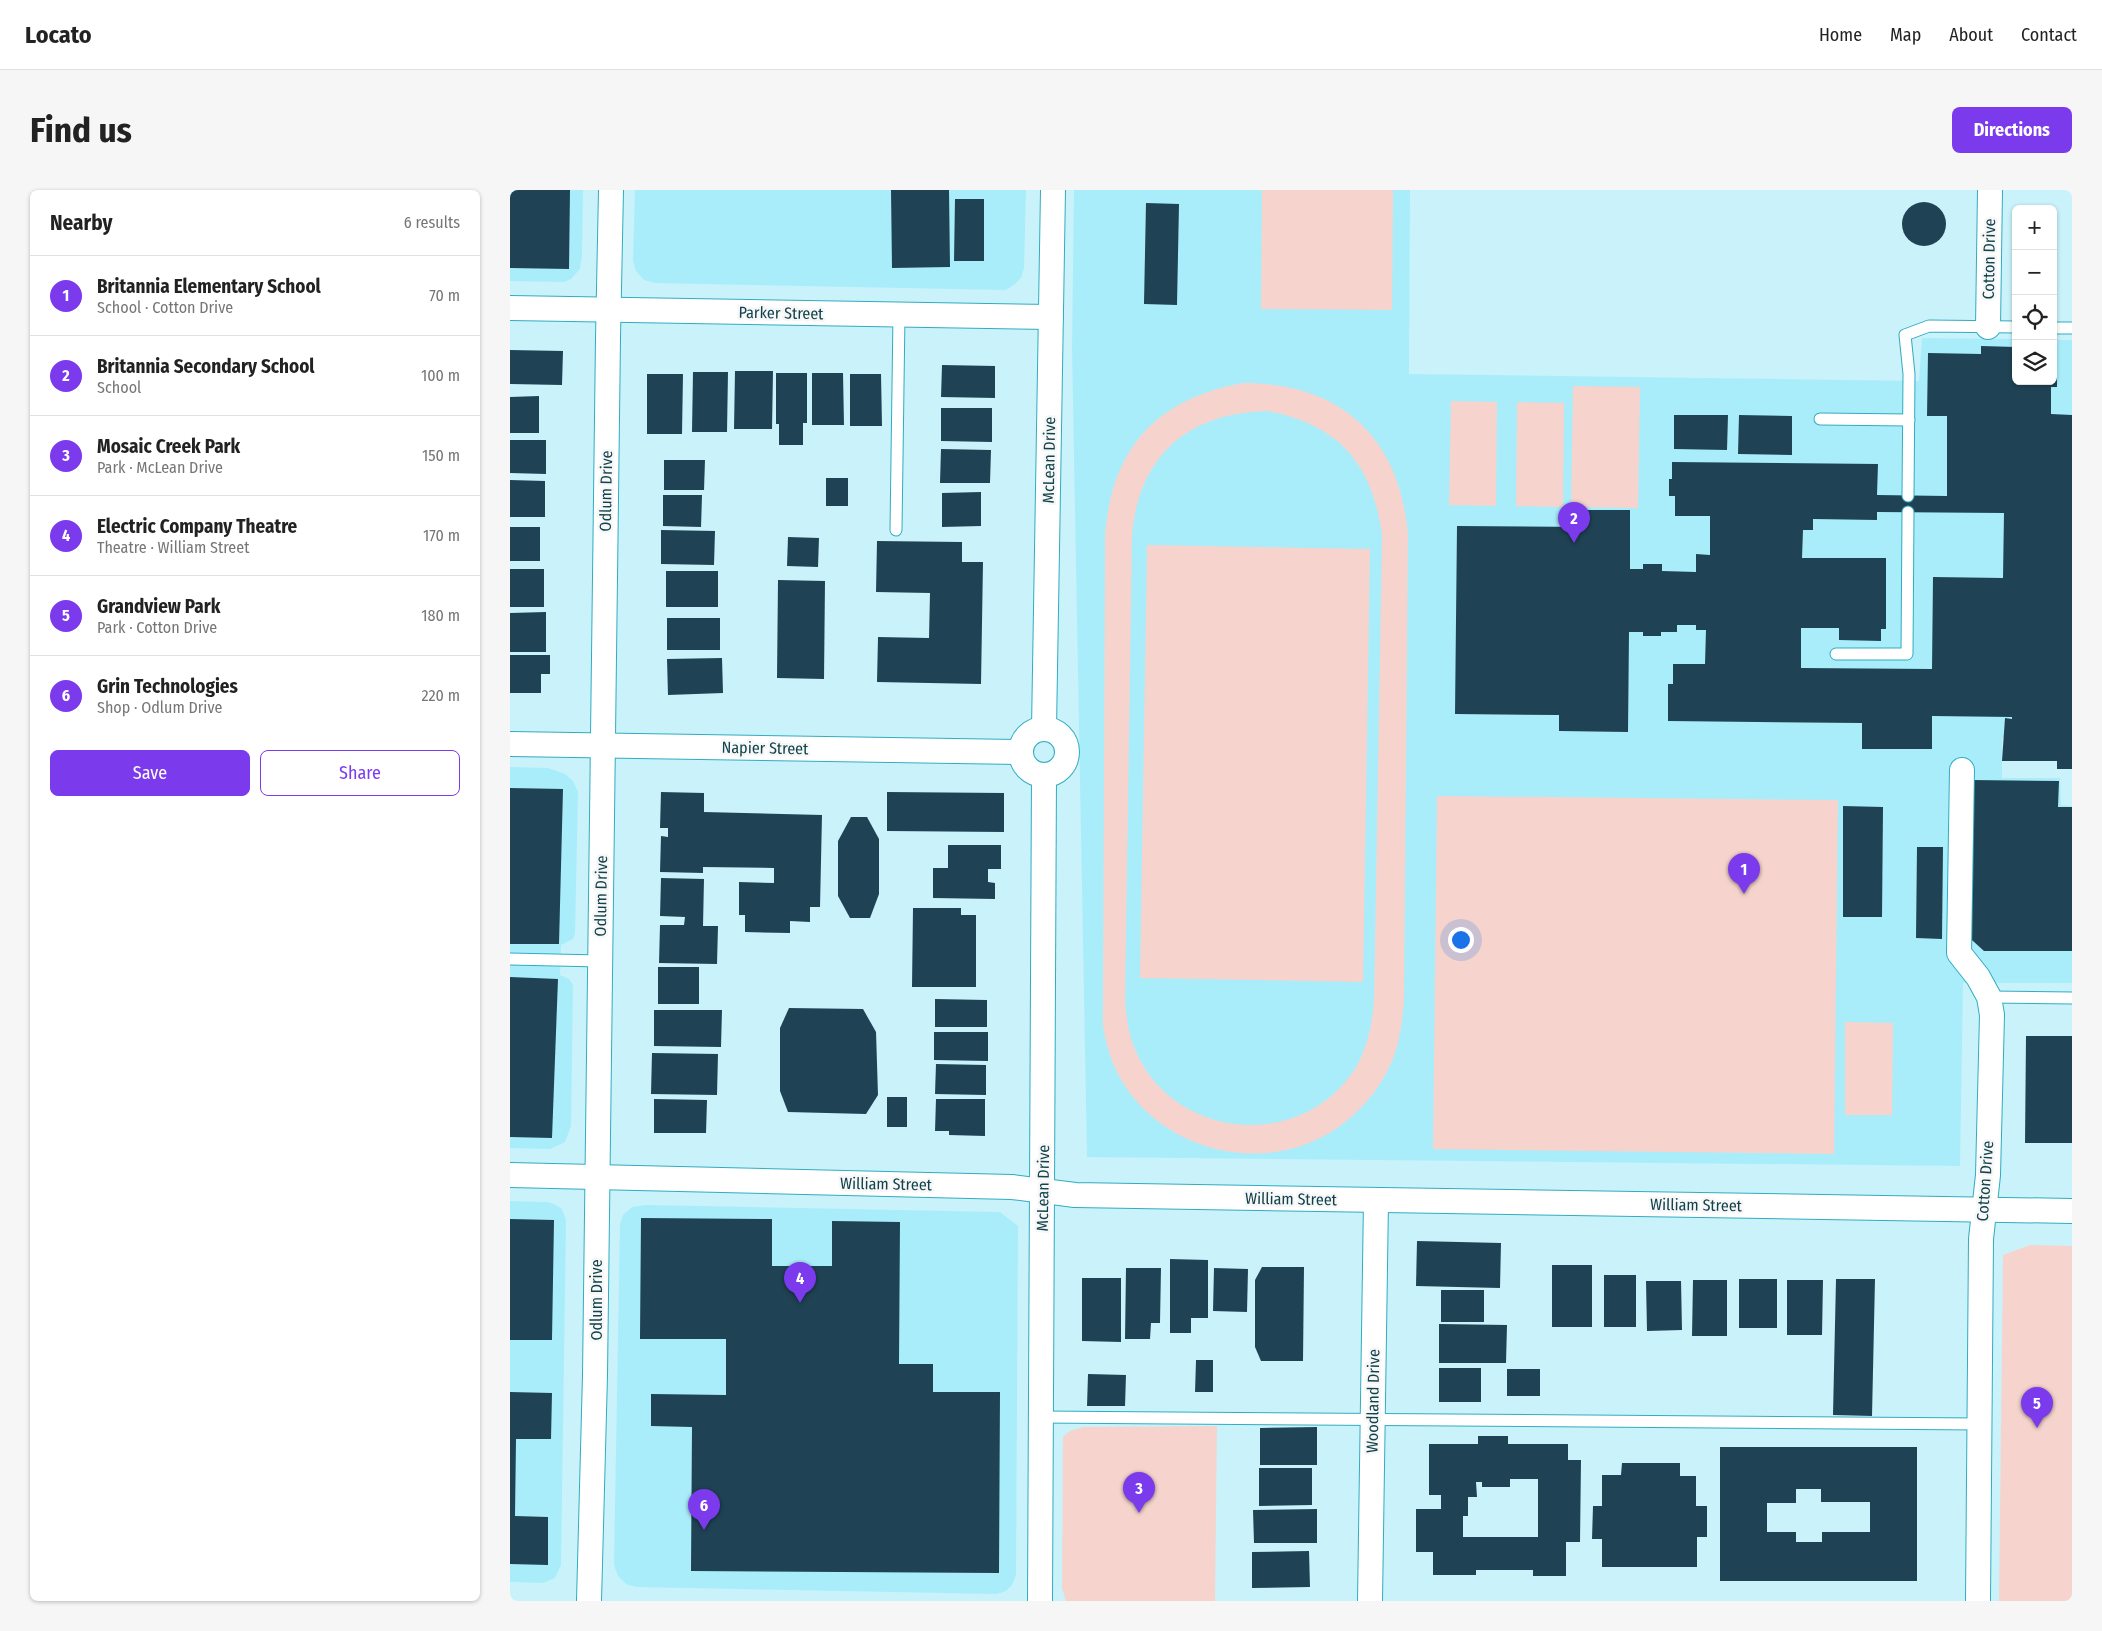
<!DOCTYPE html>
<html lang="en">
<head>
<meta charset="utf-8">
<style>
	:root { --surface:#fff; --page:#f6f6f6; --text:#222; --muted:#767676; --line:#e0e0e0; --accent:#7c3aed }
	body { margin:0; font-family:"Fira Sans Condensed",sans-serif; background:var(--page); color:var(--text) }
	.controls { position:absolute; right:15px; top:15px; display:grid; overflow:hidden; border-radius:8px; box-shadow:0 1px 4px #0004 }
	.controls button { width:45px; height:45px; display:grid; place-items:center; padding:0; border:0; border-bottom:1px solid var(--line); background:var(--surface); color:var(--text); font:25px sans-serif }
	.you { position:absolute; left:950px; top:749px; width:18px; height:18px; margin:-12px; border:4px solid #fff; border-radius:50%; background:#1a73e8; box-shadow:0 0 0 8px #1a73e833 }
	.badge { display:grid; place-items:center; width:32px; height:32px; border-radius:50%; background:var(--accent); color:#fff; font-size:16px; font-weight:700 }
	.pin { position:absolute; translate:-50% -41px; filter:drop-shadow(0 1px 2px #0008) }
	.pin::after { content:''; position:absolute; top:26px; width:18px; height:15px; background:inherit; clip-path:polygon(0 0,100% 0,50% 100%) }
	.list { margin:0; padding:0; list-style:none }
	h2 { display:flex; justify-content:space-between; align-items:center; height:65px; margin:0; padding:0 20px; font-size:21px }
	h2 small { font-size:16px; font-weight:400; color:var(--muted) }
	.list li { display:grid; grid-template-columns:32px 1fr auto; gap:15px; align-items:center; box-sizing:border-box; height:80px; padding:0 20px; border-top:1px solid var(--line) }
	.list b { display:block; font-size:19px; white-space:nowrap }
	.list p { margin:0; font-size:16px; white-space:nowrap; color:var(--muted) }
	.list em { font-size:16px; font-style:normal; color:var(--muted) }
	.actions { display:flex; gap:10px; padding:15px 20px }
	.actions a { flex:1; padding:11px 0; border:1px solid var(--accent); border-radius:8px; text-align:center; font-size:18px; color:var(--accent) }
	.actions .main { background:var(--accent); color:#fff }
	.icon { flex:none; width:28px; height:28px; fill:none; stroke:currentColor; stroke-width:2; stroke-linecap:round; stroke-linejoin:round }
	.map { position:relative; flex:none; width:1562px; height:1411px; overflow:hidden; border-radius:8px }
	header { display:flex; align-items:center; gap:30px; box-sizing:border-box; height:70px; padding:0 25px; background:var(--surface); border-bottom:1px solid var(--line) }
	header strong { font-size:24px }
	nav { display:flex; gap:28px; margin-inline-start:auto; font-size:18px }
	.intro { display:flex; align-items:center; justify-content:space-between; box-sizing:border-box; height:120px; padding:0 30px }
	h1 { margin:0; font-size:35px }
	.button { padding:12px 22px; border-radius:8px; background:var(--accent); color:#fff; font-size:18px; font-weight:700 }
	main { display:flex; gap:30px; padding:0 30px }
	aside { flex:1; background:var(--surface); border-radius:8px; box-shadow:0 1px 4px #0004 }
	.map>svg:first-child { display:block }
	.built { fill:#a9edfb }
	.green { fill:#f6d4cd; fill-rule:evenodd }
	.building { fill:#1f4354; fill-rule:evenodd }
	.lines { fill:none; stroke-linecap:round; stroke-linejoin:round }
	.service-casing { stroke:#31acc0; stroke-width:13 }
	.minor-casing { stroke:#31acc0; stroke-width:26 }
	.service { stroke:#fff; stroke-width:11 }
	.minor { stroke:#fff; stroke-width:24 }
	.labels { text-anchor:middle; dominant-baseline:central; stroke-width:5; stroke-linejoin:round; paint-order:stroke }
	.street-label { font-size:16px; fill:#11434c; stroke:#f7f7f7 }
</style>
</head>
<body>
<header>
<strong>Locato</strong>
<nav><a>Home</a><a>Map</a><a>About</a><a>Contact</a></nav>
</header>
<div class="intro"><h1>Find us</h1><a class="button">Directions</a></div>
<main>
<aside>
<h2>Nearby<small>6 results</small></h2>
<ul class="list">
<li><span class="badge">1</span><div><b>Britannia Elementary School</b><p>School · Cotton Drive</p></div><em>70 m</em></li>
<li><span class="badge">2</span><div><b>Britannia Secondary School</b><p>School</p></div><em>100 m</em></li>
<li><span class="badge">3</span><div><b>Mosaic Creek Park</b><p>Park · McLean Drive</p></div><em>150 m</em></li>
<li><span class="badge">4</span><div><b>Electric Company Theatre</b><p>Theatre · William Street</p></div><em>170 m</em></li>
<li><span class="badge">5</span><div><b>Grandview Park</b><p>Park · Cotton Drive</p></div><em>180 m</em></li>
<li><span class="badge">6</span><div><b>Grin Technologies</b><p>Shop · Odlum Drive</p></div><em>220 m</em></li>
</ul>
<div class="actions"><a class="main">Save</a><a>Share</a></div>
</aside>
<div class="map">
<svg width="1562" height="1411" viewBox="0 0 1562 1411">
	<rect width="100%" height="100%" fill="#caf2fa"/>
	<g class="built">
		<path d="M0,0H73L72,65L70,79L61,89L54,92L0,91Z"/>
		<path d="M125,0H516L514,78L511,88L505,94L496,100L145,93L134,90L126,81L123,71Z"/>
		<path d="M564,0H900L899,184L1409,191L1412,148L1506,149V191H1543V150H1562V515L1502,529H1495L1494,548L1492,549V588H1550L1551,615L1562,616V793H1453L1450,976L577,967L562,158Z"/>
		<path d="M0,577L38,578L55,584L63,591L68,602L65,744L63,749L51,755L50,785L59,789L63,795L61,936L55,952L40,959L0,958Z"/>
		<path d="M0,1011L37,1012L44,1014L52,1019L56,1030L51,1375L45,1388L33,1393L0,1392Z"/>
		<path d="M135,1015L490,1022L508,1036L506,1385L502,1395L496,1401L487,1404L126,1397L116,1394L108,1386L104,1375L110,1034L113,1025L122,1017Z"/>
	</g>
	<g class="green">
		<path d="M752,0H883L882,120L751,119Z"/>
		<path d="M733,193C831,193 890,247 898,345L894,811C892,828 891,846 885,863C876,890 857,915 834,933C748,1000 611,951 594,841C592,832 593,823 593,814L595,345C602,258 646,209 733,193ZM757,221C829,235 862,273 872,345L864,811C862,834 858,856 846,877C793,963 661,951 624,857C618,843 617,828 615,812L622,345C629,265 678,223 757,221Z"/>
		<path d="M1063,196L1130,197L1128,318L1061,317Z"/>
		<path d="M941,211L987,212L986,316L939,315Z"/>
		<path d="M1007,212L1054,213L1053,317L1006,316Z"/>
		<path d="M637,355L860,359L853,792L630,788Z"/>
		<path d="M927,606L1328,610L1324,964L923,959Z"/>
		<path d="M1335,832L1383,833L1382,925H1335Z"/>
		<path d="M1520,1055L1562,1056V1411H1489L1493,1065Z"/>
		<path d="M707,1236L705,1411H556L552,1398L553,1247L560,1241L573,1237Z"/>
	</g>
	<g class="building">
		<path d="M0,0H60L59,79L0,78Z"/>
		<path d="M381,0H439L440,77L382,78Z"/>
		<path d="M445,9H474V71H444Z"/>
		<circle cx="1414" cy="34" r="22"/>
		<path d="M636,13L669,14L667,115L634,114Z"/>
		<path d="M1471,156L1506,157V191H1543V157H1547V197H1541V224L1562,225V579H1547V571H1492L1495,528L1502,529V527L1422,526V559H1352V533L1158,531V494H1163V474H1195L1196,440H1186V435H1167V442H1151V446H1133V442H1119L1118,542L1049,541V525L945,524L947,336L1076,337V320H1120V379H1133V374H1152V381L1186,382V364L1200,365V326H1165V306H1159V289H1162V272L1368,274L1367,305L1437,306V226H1417L1418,163L1471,164ZM1367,322L1494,323L1493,388L1423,387L1422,479L1291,478V438H1329V450L1371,451V439H1376V368H1292L1293,340H1303V329L1367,330Z"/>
		<path d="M0,160L53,161L52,195L0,194Z"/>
		<path d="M432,175L485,176V208L431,207Z"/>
		<path d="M225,181H263L262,239H224Z"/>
		<path d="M183,182H218L217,242H182Z"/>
		<path d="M266,183H297V233H293V255H269V234H266Z"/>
		<path d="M302,183H333L334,235H302Z"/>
		<path d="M137,184H173L172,244H137Z"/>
		<path d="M340,184H371L372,236H340Z"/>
		<path d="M29,206V243H0V207Z"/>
		<path d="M431,218H482V252L431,251Z"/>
		<path d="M1164,225H1218L1217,260L1164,259Z"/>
		<path d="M1229,225L1282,226V265L1228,264Z"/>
		<path d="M0,250H36V284L0,283Z"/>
		<path d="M431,259L481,260L480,293H430Z"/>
		<path d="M154,270H195L194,300H154Z"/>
		<rect x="316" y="288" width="22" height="28"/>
		<path d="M0,290L35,291V327H0Z"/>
		<path d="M471,302V336L432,337V303Z"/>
		<path d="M153,305H192L191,337L153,336Z"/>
		<rect x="0" y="337" width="30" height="34"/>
		<path d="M151,340L205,341L204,375L151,374Z"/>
		<path d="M278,347L309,348L308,377L277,376Z"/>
		<path d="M367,351L452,352V372H473L471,494L367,492L368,447L419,448L420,403L366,402Z"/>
		<rect x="0" y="379" width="34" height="38"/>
		<rect x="156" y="381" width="52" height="36"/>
		<path d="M268,390L315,391L314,489L267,488Z"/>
		<path d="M36,422V462H0V423Z"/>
		<rect x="157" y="428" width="53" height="32"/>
		<path d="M0,465H40V484H31V503H0Z"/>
		<path d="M212,468L213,503L158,505L157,469Z"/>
		<path d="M1461,590L1549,591L1548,617H1562V761H1474L1452,741Z"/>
		<path d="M0,598L53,599L49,754H0Z"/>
		<path d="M151,602L194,603V622L312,625L310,717H300V732L280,731V743L235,742V725H229V692L264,693V678L193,677V683L150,682L151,646L158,647V638H150Z"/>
		<path d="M377,602L494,603V642L377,641Z"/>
		<path d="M1333,616L1373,617L1372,727H1333Z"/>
		<path d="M341,627H357L369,649V704L360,728H340L328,706V651Z"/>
		<path d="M438,655H491V679H478V692L485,693V709L423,708V678H438Z"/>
		<path d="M1407,657H1433L1432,749L1406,748Z"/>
		<path d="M151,688L194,689L193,736H208L207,774L149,773L150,735H174L175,727L150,726Z"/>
		<path d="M403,718H451V725H466V797H402Z"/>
		<rect x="148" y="777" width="41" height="37"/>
		<path d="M0,787L48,789L42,948L0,947Z"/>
		<path d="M425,809L477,810V837H425Z"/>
		<path d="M279,818L353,819L366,842L368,905L356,924L278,922L270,901V838Z"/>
		<path d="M144,820H212L211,857L144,856Z"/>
		<path d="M424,842H478V871L424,870Z"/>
		<path d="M1516,846H1562V953H1515Z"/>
		<path d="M142,863L208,864L207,905L141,904Z"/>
		<path d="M426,874L476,875V905L425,904Z"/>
		<rect x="377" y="907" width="20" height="30"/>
		<path d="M144,909L197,910L196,943H144Z"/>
		<path d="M426,909H475V946L439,945V941H425Z"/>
		<path d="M131,1028L262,1029V1076H322V1031L390,1032L389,1174H423V1202H490L489,1383L181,1381L182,1237L141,1236V1204L216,1205V1149H130Z"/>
		<path d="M0,1029L44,1030L42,1150H0Z"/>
		<path d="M907,1051L991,1053L990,1098L906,1096Z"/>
		<path d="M660,1069L698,1070V1128H681V1143H660Z"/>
		<rect x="1042" y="1075" width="40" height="62"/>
		<path d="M752,1077H794L793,1171H751L745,1157V1090Z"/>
		<path d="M616,1078H651L650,1133H641L640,1149H615Z"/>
		<path d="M704,1078L738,1079L737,1122L703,1121Z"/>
		<rect x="1094" y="1085" width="32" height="52"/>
		<path d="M572,1088H611V1152L572,1151Z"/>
		<rect x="1229" y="1089" width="38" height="49"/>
		<path d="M1326,1089H1365L1362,1226L1323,1225Z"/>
		<path d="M1183,1090H1217V1146H1182Z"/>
		<path d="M1277,1090H1313L1312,1145H1277Z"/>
		<path d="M1136,1091H1171L1172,1140L1137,1141Z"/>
		<rect x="931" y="1100" width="43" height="32"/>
		<path d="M929,1134L997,1135L996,1173H929Z"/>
		<path d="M686,1170H703V1202H685Z"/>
		<rect x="929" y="1178" width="42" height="34"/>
		<rect x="997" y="1179" width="33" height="27"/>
		<path d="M578,1184L616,1185L615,1216H577Z"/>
		<path d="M0,1202L42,1203L41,1249H6L5,1326L38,1327V1375L0,1374Z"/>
		<path d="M807,1237V1275H750V1238Z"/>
		<path d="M968,1246H998V1254H1058V1270H1071L1070,1352H1056V1386H1023V1380H966V1385H923V1362H906V1319H931V1305H919V1254H968ZM1000,1289H1028V1347H953V1326H958V1307H967L966,1292H972V1297H1000Z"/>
		<path d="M1210,1257H1407V1391H1210ZM1286,1299H1311V1312H1360V1342H1312V1352H1286V1342H1257V1313H1286Z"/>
		<path d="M1112,1273H1170V1286H1186V1316H1197V1347H1187V1377H1092V1349H1082L1083,1316H1092V1285H1111Z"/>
		<path d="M749,1278H802V1315L749,1316Z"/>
		<path d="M807,1319V1353H744L743,1320Z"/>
		<path d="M799,1361L800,1397L742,1398V1362Z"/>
	</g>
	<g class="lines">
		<defs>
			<g id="service">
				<path d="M1543,138H1562"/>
				<path d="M1310,229L1399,230"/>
				<path d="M1398,306L1399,184L1395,145L1419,136L1506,137"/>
				<path d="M386,340L389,124"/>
				<path d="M1326,464H1397L1398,322"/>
				<path d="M0,769L90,771"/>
				<path d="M1479,807L1562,808"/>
				<path d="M530,1227L1470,1234"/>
			</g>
			<g id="minor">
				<path d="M0,118L541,127"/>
				<path d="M1478,137L1480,0"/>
				<path d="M534,539L543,0"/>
				<circle cx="534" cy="562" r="23"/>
				<path d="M0,554L511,562"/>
				<path d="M1452,580L1449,763L1468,787L1479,807L1482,825L1478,985L1471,1049L1468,1411"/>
				<path d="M0,985L502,997L565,1005L1562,1021"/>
				<path d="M79,1411L85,1185L98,148L101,0"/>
				<path d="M530,1411L534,585"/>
				<path d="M860,1411L866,1010"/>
			</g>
		</defs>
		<use href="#service" class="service-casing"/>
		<use href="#minor" class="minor-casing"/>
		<use href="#service" class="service"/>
		<use href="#minor" class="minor"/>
	</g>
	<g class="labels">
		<g class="street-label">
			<text transform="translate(1479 69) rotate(-89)">Cotton Drive</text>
			<text transform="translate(271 123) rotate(1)">Parker Street</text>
			<text transform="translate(539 270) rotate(-89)">McLean Drive</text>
			<text transform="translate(96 301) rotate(-89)">Odlum Drive</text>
			<text transform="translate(255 558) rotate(1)">Napier Street</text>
			<text transform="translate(91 706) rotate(-89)">Odlum Drive</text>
			<text transform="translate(1475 991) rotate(-86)">Cotton Drive</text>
			<text transform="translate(376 994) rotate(1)">William Street</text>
			<text transform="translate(533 998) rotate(-89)">McLean Drive</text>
			<text transform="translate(781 1009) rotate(1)">William Street</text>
			<text transform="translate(1186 1015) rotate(1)">William Street</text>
			<text transform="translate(86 1110) rotate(-90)">Odlum Drive</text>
			<text transform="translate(863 1211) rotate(-89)">Woodland Drive</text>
		</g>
	</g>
</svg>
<div class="controls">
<button>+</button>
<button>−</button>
<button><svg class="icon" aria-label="locate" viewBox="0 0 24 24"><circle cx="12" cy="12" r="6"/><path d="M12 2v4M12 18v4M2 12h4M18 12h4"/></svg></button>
<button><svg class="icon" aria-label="layers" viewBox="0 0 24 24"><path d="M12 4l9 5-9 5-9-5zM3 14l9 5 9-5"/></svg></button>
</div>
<div class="you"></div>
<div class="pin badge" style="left:1234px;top:704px">1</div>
<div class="pin badge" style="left:1064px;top:353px">2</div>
<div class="pin badge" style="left:629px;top:1323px">3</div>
<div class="pin badge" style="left:290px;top:1113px">4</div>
<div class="pin badge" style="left:1527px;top:1238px">5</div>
<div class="pin badge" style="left:194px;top:1340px">6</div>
</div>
</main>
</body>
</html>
